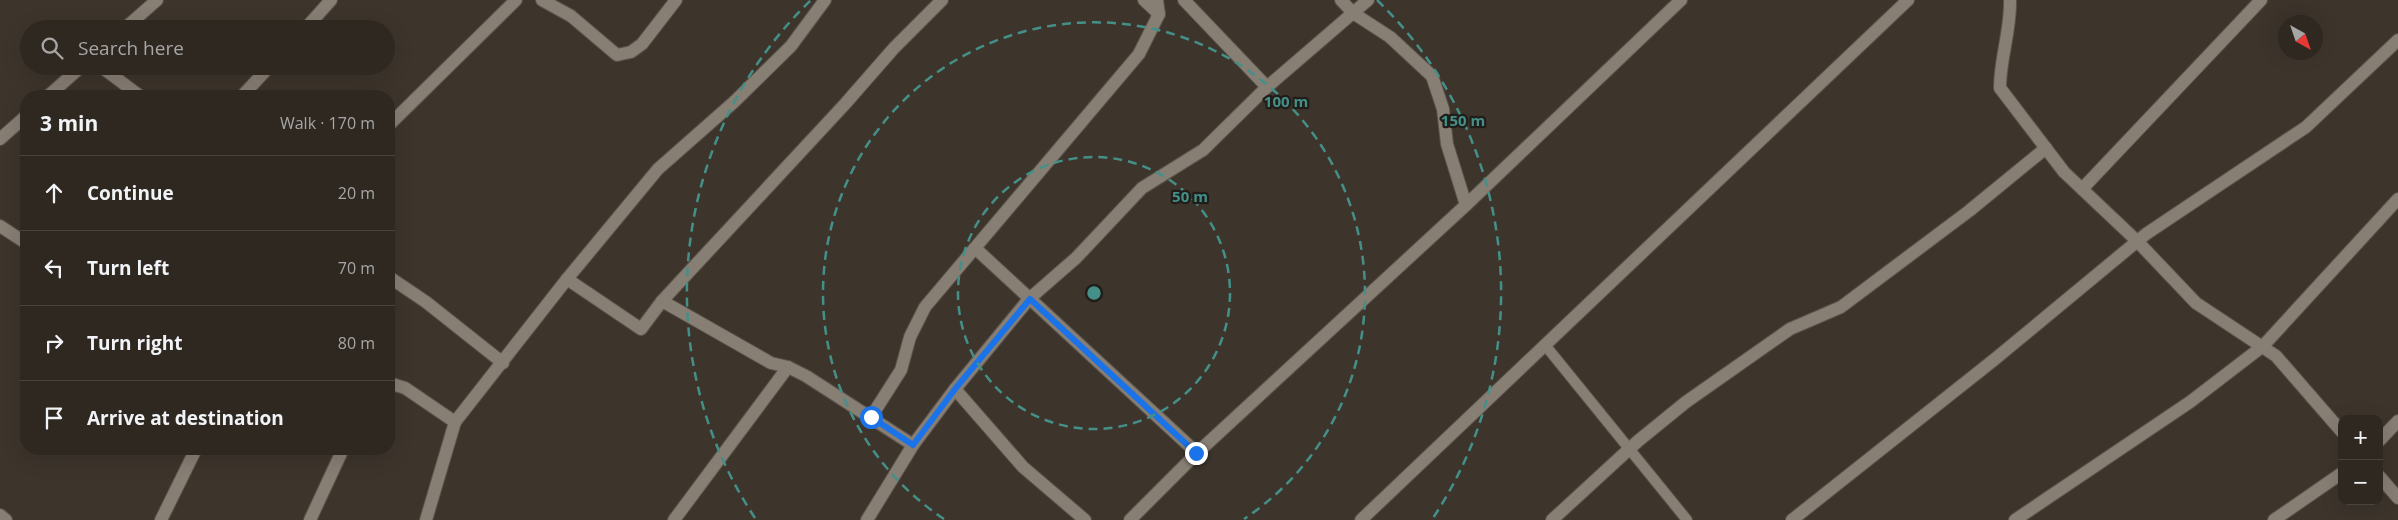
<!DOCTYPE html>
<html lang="en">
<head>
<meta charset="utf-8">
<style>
	:root { --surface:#2e2821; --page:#36302a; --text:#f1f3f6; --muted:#a7a6a5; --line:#49443f }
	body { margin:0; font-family:"Open Sans",sans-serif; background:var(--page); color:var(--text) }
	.controls { position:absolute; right:15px; bottom:15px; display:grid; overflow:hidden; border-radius:10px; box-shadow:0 5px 20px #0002 }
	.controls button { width:45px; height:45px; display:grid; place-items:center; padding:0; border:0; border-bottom:1px solid var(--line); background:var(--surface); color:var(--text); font:25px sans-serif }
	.compass { position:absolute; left:2278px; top:15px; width:45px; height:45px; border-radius:50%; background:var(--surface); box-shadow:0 5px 20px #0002; rotate:140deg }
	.stop { position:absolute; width:15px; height:15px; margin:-11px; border:4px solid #1a73e8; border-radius:50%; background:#fff }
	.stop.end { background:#1a73e8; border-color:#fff; box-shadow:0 1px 5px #0008 }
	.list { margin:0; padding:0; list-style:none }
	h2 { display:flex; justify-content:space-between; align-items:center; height:65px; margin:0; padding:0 20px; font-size:21px }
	h2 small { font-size:16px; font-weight:400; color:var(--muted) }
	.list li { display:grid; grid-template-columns:32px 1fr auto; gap:15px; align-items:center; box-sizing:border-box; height:75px; padding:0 20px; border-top:1px solid var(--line) }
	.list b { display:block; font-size:19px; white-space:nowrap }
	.list em { font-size:16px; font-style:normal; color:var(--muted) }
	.icon { flex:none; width:28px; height:28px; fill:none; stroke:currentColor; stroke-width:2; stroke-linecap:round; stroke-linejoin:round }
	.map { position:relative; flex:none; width:2398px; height:520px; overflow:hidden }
	.search { position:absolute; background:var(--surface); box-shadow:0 5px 20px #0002; left:20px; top:20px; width:375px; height:55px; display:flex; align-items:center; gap:12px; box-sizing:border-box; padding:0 18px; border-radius:28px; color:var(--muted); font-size:19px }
	.panel { position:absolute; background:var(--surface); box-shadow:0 5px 20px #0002; left:20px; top:90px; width:375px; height:365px; border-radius:20px }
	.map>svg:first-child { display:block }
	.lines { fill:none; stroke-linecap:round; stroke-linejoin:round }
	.lane-casing { stroke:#5a534b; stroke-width:12 }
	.street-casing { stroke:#5a534b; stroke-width:14 }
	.lane { stroke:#877e74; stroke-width:10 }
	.street { stroke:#877e74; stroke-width:12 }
	.route { stroke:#1a73e8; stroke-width:6 }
	.ring { fill:none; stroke:#449089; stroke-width:2.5; stroke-dasharray:9 6 }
	.centre { fill:#449089; stroke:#211d19; stroke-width:2.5 }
	.ring-label { font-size:15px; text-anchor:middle; font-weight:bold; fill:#449089; stroke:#211d19; stroke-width:4.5; stroke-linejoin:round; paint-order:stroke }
</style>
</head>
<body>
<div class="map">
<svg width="2398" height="520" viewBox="0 0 2398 520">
	<rect width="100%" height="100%" fill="#3d352c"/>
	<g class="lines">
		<defs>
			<path id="lane" d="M1545,345L1687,520"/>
			<g id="street">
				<path d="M542,0L571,16L617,55L631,52L642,44L676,0"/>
				<path d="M1144,0L1159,14"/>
				<path d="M1184,0L1267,87"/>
				<path d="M1341,0L1353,13L1390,37L1432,76L1443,109L1447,144L1466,205"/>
				<path d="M2010,0C2011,30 2000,58 2000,88L2064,172L2137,241L2196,303L2276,356L2342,432"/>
				<path d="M124,29L157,0"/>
				<path d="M305,29L331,0"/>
				<path d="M100,66L140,96"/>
				<path d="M48,96L82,66"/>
				<path d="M242,96L270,66"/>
				<path d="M389,125L516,0"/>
				<path d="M0,139L26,116"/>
				<path d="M2082,189L2261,0"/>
				<path d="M0,226L26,243"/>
				<path d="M975,248L1197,453"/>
				<path d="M389,277L426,302L503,363"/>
				<path d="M567,279L658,169L734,102L791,46L825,0"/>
				<path d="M662,301L771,363L788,367L806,376L913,445L867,520"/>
				<path d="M389,383L405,388L455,422"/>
				<path d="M955,389L1023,467L1085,520"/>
				<path d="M871,417L901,370L910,337L925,307L1139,54L1159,14L1157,0"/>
				<path d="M2379,441L2398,421"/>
				<path d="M913,445L955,389L1029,299L1076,258L1142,188L1203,150L1267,87L1368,0"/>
				<path d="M2379,476L2398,498"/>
				<path d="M0,515L6,520"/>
				<path d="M161,520L196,449"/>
				<path d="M310,520L343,449"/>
				<path d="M426,520L455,422L567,279L641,329L662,301L845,104L894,48L942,0"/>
				<path d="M674,520L788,367"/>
				<path d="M1130,520L1197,453L1466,205L1681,0"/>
				<path d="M1361,520L1908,0"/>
				<path d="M1552,520L1638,441L1686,402L1790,329L1841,307L1969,211L2046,148"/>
				<path d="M1792,520L1995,359L2146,234L2306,127L2398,40"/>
				<path d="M2015,520L2190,402L2263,346L2398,199"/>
				<path d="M2274,520L2342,473"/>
			</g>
		</defs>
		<use href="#lane" class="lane-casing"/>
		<use href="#street" class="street-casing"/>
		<use href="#lane" class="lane"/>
		<use href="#street" class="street"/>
	</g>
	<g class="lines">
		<path class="route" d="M871,417L913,445L955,389L1030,299L1196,453"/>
	</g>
	<g class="ring">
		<circle cx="1094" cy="293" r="136"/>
		<path d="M944 519A271 271 0 1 1 1244 519"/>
		<path d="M755 518A407 407 0 0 1 811 0M1377 0A407 407 0 0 1 1433 518"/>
	</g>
	<circle cx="1094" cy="293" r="8" class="centre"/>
	<g class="ring-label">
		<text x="1286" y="107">100 m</text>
		<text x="1463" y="126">150 m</text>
		<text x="1190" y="202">50 m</text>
	</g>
</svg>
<div class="controls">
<button>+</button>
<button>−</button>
</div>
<svg class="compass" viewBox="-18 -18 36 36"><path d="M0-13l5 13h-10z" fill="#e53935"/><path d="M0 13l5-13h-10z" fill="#a7a6a5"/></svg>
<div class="stop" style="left:871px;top:417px"></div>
<div class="stop end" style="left:1196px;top:453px"></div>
<div class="search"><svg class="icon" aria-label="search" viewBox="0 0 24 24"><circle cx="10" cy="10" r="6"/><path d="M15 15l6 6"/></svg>Search here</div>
<section class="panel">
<h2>3 min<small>Walk · 170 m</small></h2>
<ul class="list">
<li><svg class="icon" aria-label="ahead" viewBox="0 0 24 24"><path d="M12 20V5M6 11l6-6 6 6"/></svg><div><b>Continue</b></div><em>20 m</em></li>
<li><svg class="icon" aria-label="left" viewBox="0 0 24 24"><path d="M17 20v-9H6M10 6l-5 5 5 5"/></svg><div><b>Turn left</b></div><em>70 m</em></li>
<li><svg class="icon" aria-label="right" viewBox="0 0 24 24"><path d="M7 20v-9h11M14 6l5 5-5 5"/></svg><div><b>Turn right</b></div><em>80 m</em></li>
<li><svg class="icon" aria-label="arrive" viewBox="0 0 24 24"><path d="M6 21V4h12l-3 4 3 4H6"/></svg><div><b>Arrive at destination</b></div></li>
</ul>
</section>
</div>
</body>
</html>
